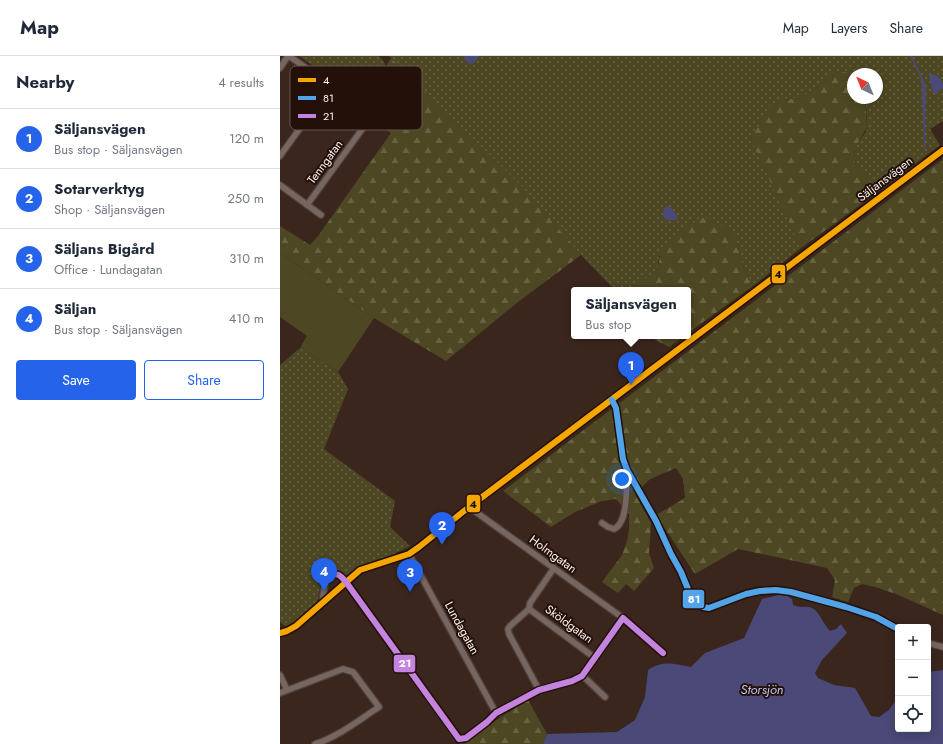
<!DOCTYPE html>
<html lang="en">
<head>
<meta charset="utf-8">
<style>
	:root { --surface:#fff; --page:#f6f6f7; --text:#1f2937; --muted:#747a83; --line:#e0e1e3; --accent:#2563eb }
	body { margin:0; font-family:Jost,sans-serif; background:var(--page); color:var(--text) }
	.controls { position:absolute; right:12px; bottom:12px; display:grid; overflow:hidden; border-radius:4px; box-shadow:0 2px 10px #0003 }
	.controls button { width:36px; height:36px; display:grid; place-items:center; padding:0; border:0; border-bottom:1px solid var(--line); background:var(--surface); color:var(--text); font:20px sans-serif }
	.compass { position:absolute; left:567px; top:12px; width:36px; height:36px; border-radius:50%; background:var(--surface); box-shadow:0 2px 10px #0003; rotate:317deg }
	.you { position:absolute; left:342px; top:423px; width:14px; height:14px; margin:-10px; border:3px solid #fff; border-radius:50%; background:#1a73e8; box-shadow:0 0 0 6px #1a73e833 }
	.badge { display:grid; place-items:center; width:26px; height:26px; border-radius:50%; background:var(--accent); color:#fff; font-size:13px; font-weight:700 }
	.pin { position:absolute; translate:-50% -33px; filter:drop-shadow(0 1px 2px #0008) }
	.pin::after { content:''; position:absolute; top:21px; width:14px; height:12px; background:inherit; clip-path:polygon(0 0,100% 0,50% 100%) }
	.popup { position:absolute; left:291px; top:231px; width:120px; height:52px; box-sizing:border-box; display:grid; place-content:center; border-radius:4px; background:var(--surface); filter:drop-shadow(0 1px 3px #0005); font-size:13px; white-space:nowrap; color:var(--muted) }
	.popup b { font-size:15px; color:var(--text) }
	.popup::after { content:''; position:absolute; left:50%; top:100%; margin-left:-8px; border:8px solid transparent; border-top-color:var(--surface) }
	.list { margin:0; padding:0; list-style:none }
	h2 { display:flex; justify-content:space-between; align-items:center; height:52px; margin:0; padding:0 16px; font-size:17px }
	h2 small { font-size:13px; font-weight:400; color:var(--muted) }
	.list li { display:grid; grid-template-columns:26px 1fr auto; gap:12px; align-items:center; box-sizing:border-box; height:60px; padding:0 16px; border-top:1px solid var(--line) }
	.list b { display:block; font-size:15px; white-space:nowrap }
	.list p { margin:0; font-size:13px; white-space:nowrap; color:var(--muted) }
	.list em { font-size:13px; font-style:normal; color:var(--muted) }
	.actions { display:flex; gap:8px; padding:12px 16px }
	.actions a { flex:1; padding:9px 0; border:1px solid var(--accent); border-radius:4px; text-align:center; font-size:14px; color:var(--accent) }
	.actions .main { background:var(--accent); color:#fff }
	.icon { flex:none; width:22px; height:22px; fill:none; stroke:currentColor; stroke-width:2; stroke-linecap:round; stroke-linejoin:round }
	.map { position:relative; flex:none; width:663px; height:688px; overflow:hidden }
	header { display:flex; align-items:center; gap:24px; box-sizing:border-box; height:56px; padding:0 20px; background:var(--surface); border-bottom:1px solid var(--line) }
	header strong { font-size:19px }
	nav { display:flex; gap:22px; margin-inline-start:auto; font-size:14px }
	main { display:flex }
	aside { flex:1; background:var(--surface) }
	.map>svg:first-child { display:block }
	.grass { fill:url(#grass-dots) }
	.forest { fill:url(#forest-firs) }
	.garden { fill:#4e4723 }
	.water { fill:#4a4977 }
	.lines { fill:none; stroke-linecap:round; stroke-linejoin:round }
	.minor-casing { stroke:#51413c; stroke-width:8 }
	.minor { stroke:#76665f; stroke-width:5.5 }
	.bus-1-casing { stroke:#221009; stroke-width:9 }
	.bus-2-casing { stroke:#221009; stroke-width:9 }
	.bus-3-casing { stroke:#221009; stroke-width:9 }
	.bus-1 { stroke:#f7a600; stroke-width:6 }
	.bus-2 { stroke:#53a3e8; stroke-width:6 }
	.bus-3 { stroke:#c483df; stroke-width:6 }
	.labels { text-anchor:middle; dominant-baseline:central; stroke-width:4; stroke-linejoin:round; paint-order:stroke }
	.street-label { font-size:12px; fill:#fdf2ee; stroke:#221009 }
	.water-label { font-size:13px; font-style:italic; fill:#bfc2f3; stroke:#221009 }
	.key { fill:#221009; stroke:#64544e; stroke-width:1 }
	.key-label { font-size:11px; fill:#fdf2ee }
	.line-badge { stroke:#221009; stroke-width:1.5 }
	.badge-label { font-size:11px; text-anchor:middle; font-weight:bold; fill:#fff }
	.pale-badge-label { font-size:11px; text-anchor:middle; font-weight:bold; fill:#111 }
</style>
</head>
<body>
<header>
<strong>Map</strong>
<nav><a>Map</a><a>Layers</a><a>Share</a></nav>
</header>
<main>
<aside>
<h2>Nearby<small>4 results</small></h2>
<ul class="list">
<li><span class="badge">1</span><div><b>Säljansvägen</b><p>Bus stop · Säljansvägen</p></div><em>120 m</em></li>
<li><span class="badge">2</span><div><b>Sotarverktyg</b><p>Shop · Säljansvägen</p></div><em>250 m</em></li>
<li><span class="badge">3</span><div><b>Säljans Bigård</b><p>Office · Lundagatan</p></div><em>310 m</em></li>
<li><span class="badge">4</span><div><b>Säljan</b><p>Bus stop · Säljansvägen</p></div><em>410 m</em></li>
</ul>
<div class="actions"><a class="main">Save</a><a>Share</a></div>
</aside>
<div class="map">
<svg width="663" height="688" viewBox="0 0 663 688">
	<defs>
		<pattern id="grass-dots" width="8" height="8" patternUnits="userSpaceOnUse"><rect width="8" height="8" fill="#4e4723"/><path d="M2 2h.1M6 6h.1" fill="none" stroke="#686243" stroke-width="1.8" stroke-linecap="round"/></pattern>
		<pattern id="forest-firs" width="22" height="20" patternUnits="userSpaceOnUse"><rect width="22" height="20" fill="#4e4723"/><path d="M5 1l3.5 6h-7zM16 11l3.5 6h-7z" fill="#686243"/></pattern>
	</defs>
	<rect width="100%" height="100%" fill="#3b261e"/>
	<g class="grass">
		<path d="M19,0H99L104,6L106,12L98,23L93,26L79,42Z"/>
		<path d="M109,0H663V65L650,73L660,89L606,130L589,126C585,118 577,114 575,105C571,87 587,81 587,70C587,61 586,51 585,42H597V18H573V20L569,17L558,15L535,33L520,42L503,44L471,83L521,192L473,230L463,210L457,187L379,200L378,213L351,234H335L301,199L240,129Z"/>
		<path d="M20,292L58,316L68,333L44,393L115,445L110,471L130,490L112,499L81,510L66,520C38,496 42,538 36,548C32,553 12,568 6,571L0,566V309Z"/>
	</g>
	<g class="forest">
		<path d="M111,2L240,128L301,199L238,246L166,305L94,262L0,197V170L30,189L38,180L111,77L92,63L97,53L79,42L93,26L98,23Z"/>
		<path d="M558,15L569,17L573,20V42H585L587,71L578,87L574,97L575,107L580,114L586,120L589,126L606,130L521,192L471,84L489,50L503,44L520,42L535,33Z"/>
		<path d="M663,103V559L616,538L595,531L582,528L574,532L568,546L552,541L555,524L547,512L458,493L415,518L376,459L405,442L403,423L396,412L370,423L355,438L371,467L369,497L374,512L354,535L346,528L338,537L322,526L342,499L347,485L349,475V458L336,443L322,445L295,456L271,471L223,435Z"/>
		<path d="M424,161L449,173L453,179L457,187L463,210L473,230L408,277V234H351L378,213L381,192L400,174Z"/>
		<path d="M368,280H404L389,291Z"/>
		<path d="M248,644L267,678L263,688H184L210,668Z"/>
	</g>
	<path class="garden" d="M0,197L94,262L58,316L20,292L27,280L0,261Z"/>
	<g class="water">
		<path d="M183,0H199L195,6L189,9L188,6L184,3Z"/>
		<path d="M630,0H632L646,29L645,97L644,91L642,30L640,20Z"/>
		<path d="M651,18C660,20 663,24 663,32L656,38L653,37L649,20Z"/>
		<path d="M387,150C393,152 396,158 398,163L396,164H387L384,162C382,158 383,152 387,150Z"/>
		<path d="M499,539H506L512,543L513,549C522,553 525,549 532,552C540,556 543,568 550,575L556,573L561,568L567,577L542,604L535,617L538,622L554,629L575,632L591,660L599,661L609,654L618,641V673H648V616L663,614V688H263L267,678L337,676L355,664L365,641L368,614C384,604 393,608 411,611L425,597L464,582L482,543Z"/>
	</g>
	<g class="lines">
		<defs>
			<g id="minor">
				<path d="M9,0L83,52L88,56L91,61L27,149"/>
				<path d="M0,12L8,0"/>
				<path d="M0,100L51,29"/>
				<path d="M0,129L41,159"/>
				<path d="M332,344L336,352L343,403L347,414L376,465L391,498L401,516L410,538L417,548L423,551L429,552L466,538L480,535L496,534L511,536L566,551L596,561L618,573"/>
				<path d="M189,451L343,562"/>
				<path d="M322,467L328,471L334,473C349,466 346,429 347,414"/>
				<path d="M129,498L216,657"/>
				<path d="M42,547C44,538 43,524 52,518L59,519L66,526L177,682L181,684C196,680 205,664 218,657C228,650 250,637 261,633C274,629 289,628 302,620L343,562L383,597"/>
				<path d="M249,553L315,602"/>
				<path d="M0,577L7,575L16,570L80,514L129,498L139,491L189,451L663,94"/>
				<path d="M648,587L663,591"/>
				<path d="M0,619L7,634"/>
				<path d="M302,619L325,641"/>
				<path d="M259,634L229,578L228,573L230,570L249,553L250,547L274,512"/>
				<path d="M0,637L63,613L73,616L99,651C79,664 58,681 35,688"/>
			</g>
		</defs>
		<use href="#minor" class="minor-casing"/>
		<use href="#minor" class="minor"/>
		<defs>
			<path id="bus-1" d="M0,577L7,575L16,570L80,514L129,498L139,491L189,451L663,94"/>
			<path id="bus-2" d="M332,344L336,352L343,403L347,414L376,465L391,498L401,516L410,538L417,548L423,551L429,552L466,538L480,535L496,534L511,536L566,551L596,561L618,573"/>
			<path id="bus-3" d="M50,519C57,516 61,520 66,526L179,683L186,682L207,666L216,657L259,634L292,625L302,620L343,562L383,597"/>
		</defs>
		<use href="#bus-1" class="bus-1-casing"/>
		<use href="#bus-2" class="bus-2-casing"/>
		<use href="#bus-3" class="bus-3-casing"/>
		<use href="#bus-1" class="bus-1"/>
		<use href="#bus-2" class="bus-2"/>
		<use href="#bus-3" class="bus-3"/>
	</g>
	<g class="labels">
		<g class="street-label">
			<text transform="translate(45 106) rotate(-54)">Tenngatan</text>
			<text transform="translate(605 123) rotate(-37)">Säljansvägen</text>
			<text transform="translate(273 498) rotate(36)">Holmgatan</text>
			<text transform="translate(289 568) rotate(36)">Sköldgatan</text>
			<text transform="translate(182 572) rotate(61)">Lundagatan</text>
		</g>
		<g class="water-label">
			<text x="482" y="633">Storsjön</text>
		</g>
	</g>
	<rect x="10" y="10" width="132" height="64" rx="6" class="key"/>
	<rect x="18" y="22" width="18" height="4" fill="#f7a600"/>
	<rect x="18" y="40" width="18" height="4" fill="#53a3e8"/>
	<rect x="18" y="58" width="18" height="4" fill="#c483df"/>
	<g class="key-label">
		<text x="43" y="28">4</text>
		<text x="43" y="46">81</text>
		<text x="43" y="64">21</text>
	</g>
	<g class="line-badge">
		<rect x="491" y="208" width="15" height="20" rx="4" fill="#f7a600"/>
		<rect x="186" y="438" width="15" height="19" rx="4" fill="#f7a600"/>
		<rect x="402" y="533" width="23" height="20" rx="4" fill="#53a3e8"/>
		<rect x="113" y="598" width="23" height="19" rx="4" fill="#c483df"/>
	</g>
	<g class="badge-label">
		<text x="414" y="547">81</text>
		<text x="125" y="611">21</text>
	</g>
	<g class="pale-badge-label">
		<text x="498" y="222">4</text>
		<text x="193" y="452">4</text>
	</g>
</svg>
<div class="controls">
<button>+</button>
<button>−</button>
<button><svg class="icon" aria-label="locate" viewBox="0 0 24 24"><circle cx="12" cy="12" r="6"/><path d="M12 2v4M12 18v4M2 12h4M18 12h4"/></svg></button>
</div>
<svg class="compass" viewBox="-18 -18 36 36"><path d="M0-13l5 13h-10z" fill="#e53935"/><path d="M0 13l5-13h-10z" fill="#747a83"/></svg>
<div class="you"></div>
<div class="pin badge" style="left:351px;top:329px">1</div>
<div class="popup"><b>Säljansvägen</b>Bus stop</div>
<div class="pin badge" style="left:162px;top:489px">2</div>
<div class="pin badge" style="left:130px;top:536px">3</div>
<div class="pin badge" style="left:44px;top:535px">4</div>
</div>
</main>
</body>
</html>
